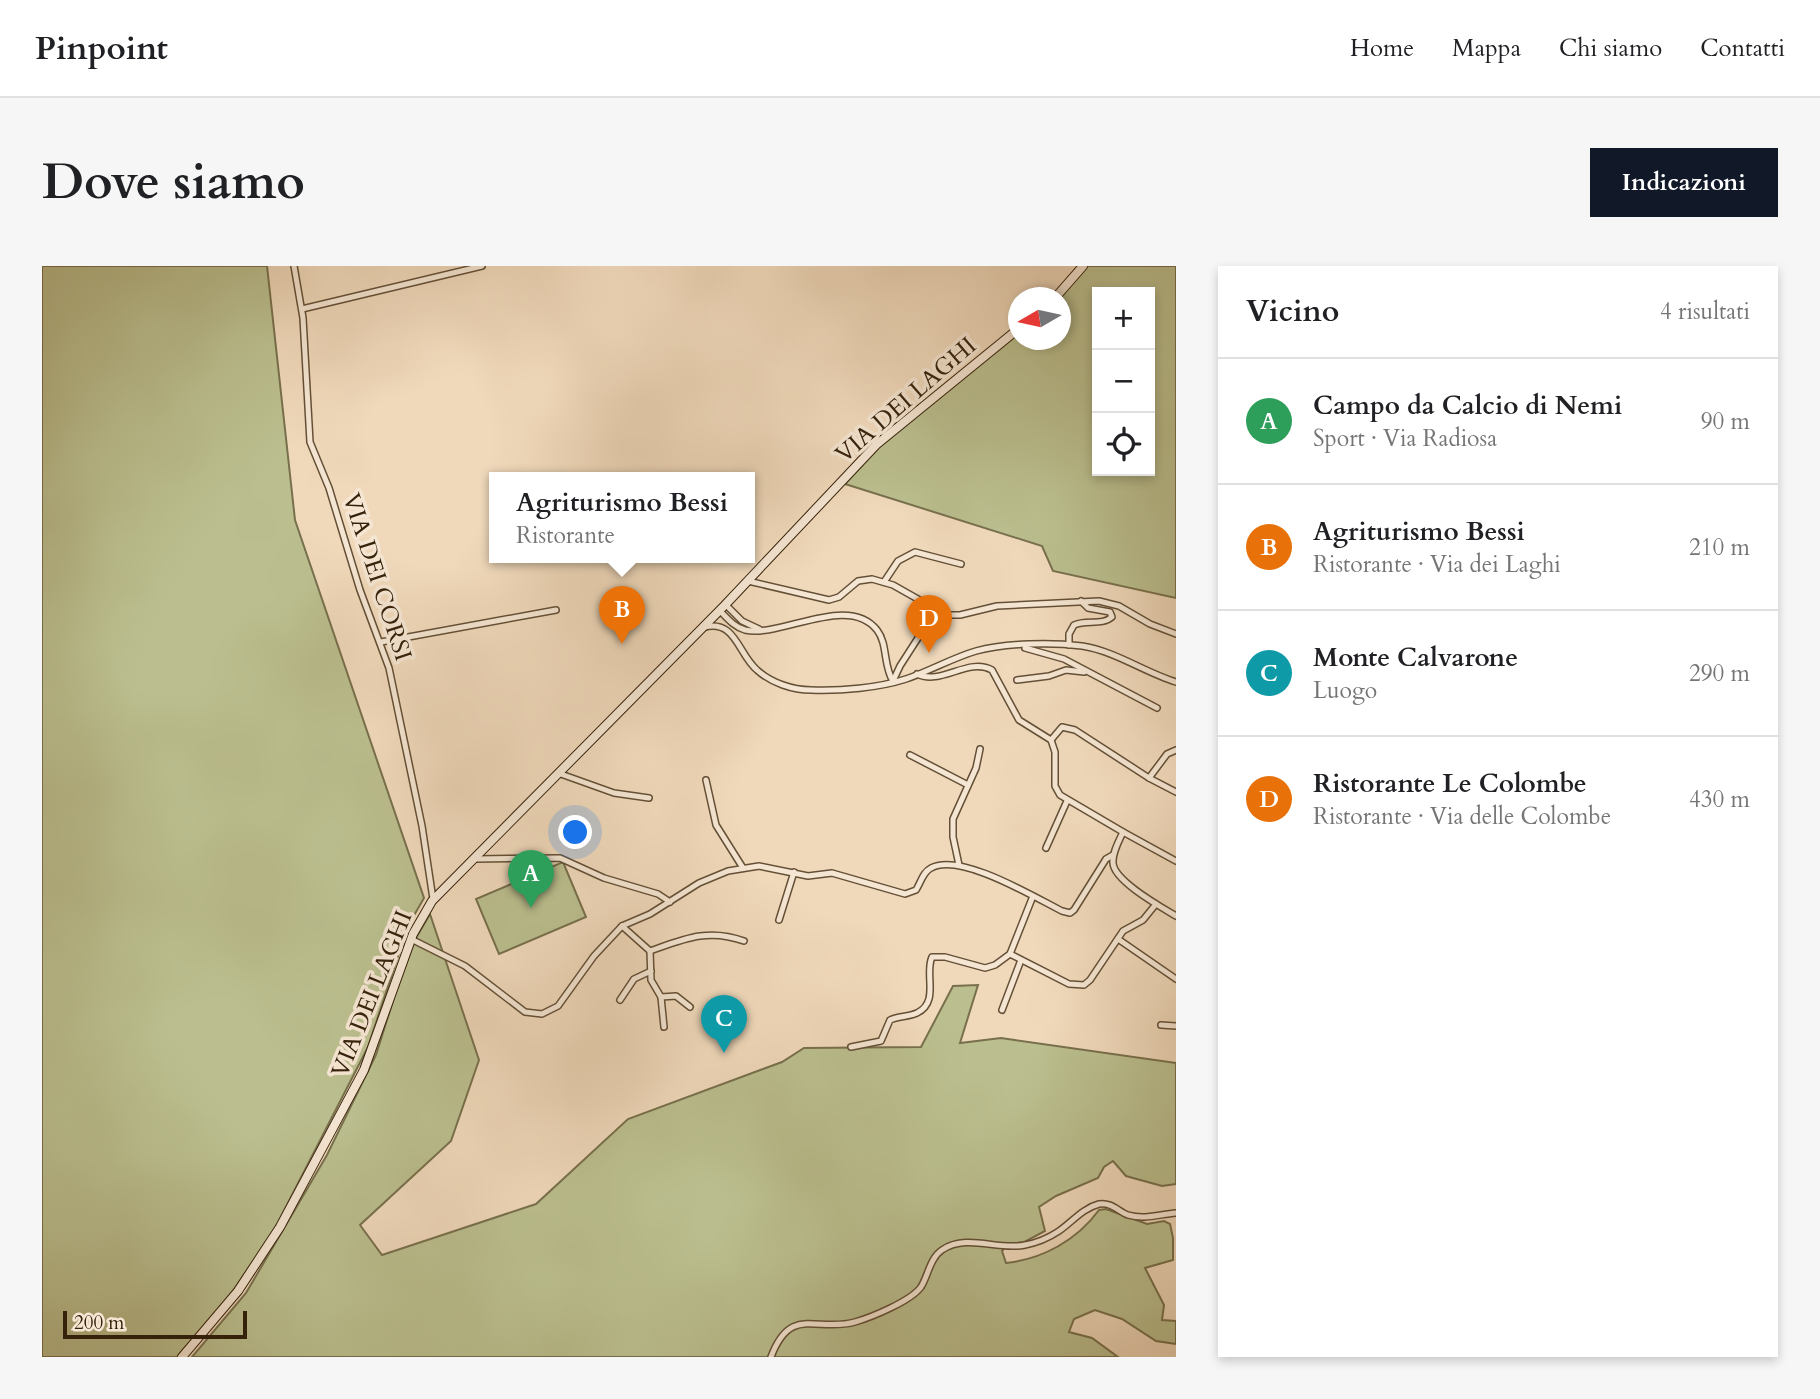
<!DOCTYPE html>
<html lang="it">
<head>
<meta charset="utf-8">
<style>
	:root { --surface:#fff; --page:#f6f6f6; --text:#202124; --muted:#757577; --line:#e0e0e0; --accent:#111827 }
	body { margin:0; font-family:Cardo,serif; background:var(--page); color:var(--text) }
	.controls { position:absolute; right:21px; top:21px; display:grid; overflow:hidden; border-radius:0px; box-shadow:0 4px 10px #0003 }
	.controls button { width:63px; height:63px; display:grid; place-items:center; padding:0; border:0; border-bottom:2px solid var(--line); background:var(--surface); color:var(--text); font:35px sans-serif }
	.compass { position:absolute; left:966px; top:21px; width:63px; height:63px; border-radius:50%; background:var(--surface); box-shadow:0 4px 10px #0003; rotate:261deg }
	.scale { position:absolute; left:21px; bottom:18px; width:184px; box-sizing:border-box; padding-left:7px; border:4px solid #36220b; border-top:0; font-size:19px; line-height:24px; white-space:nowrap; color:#36220b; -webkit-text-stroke:5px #f5e6d3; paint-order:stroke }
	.you { position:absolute; left:534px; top:567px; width:24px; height:24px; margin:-18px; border:5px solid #fff; border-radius:50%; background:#1a73e8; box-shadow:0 0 0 10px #1a73e833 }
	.badge { display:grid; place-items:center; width:46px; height:46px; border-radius:50%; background:var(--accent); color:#fff; font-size:23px; font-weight:700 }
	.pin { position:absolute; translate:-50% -58px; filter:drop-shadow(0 2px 4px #0008) }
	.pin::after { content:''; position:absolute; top:37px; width:24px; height:21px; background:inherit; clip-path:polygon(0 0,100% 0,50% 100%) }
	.popup { position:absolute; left:447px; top:206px; width:266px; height:91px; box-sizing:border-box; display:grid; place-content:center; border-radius:0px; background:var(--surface); filter:drop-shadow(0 2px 5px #0005); font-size:23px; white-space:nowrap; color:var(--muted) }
	.popup b { font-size:26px; color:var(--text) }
	.popup::after { content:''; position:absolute; left:50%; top:100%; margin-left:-14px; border:14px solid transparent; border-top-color:var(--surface) }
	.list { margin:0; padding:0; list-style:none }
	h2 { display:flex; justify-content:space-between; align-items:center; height:91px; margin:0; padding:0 28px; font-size:30px }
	h2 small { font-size:23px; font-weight:400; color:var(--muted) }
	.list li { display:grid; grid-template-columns:46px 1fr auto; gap:21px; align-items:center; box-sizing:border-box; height:126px; padding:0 28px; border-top:2px solid var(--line) }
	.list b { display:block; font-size:26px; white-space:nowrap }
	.list p { margin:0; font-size:23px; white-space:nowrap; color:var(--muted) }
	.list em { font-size:23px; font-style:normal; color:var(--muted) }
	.icon { flex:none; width:38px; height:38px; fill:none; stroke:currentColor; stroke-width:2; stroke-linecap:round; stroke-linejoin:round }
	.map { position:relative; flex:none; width:1134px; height:1091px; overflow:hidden; border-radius:0px }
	header { display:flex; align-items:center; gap:42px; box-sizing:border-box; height:98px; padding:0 35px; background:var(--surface); border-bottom:2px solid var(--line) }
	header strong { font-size:33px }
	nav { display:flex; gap:38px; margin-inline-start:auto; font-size:24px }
	.intro { display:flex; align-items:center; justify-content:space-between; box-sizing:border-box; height:168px; padding:0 42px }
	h1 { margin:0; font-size:49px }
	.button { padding:18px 32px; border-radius:0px; background:var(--accent); color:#fff; font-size:24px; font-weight:700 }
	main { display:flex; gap:42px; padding:0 42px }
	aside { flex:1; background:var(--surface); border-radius:0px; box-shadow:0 4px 10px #0003 }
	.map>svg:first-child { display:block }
	.green { fill:#bbbf8f; stroke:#78704d; stroke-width:2; fill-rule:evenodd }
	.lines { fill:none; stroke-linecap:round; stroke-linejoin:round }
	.minor-casing { stroke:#645037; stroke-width:8 }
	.secondary-casing { stroke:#36220b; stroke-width:10 }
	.minor { stroke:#f5e6d3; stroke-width:5 }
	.secondary { stroke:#f5e6d3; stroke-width:8 }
	.labels { text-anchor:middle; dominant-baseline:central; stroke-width:7; stroke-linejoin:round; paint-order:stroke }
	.street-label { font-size:24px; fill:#36220b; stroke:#f5e6d3 }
</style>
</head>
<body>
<header>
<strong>Pinpoint</strong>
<nav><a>Home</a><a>Mappa</a><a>Chi siamo</a><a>Contatti</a></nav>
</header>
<div class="intro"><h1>Dove siamo</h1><a class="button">Indicazioni</a></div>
<main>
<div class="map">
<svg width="1134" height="1091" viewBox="0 0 1134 1091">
	<rect width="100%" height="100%" fill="#f0d9bb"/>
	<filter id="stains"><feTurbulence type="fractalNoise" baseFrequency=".00286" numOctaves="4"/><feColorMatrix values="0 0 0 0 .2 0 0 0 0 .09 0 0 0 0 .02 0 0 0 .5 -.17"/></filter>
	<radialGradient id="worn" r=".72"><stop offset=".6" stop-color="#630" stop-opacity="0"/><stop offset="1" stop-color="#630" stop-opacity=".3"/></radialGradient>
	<g class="green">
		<path d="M0,0H225L253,254L382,632L366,660L326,781L231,966L184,1035L135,1091H0Z"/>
		<path d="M1045,0H1134V332L1011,305L1000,280L803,218L836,182L976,68V74H1018V31ZM1055,26H1108V205H1055Z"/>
		<path d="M521,596L544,651L457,688L434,633Z"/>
		<path d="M388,648L437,794L409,875L318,959L340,989L494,938L586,853L740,796L762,782L879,781L911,720L936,719L918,777L959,772L1134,797V918L1120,920L1084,910L1071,895L1062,901L1056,912L1014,930L997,941L1003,965L977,979L966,978L960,985L964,997C1001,993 1035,974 1057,944L1064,943L1105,958L1122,955L1128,958L1131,972V994L1103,1002L1122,1039L1120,1054L1134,1055V1078L1114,1075L1080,1053L1053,1044L1032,1053L1027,1066L1050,1072L1076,1091H150L204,1027L285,889L334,789L367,684Z"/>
	</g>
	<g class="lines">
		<defs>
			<g id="minor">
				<path d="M252,0L261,52L268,176L287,222L318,324L347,402L380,560L391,633"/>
				<path d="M260,43L440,0"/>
				<path d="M706,315L787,334L797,331L816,315L830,313L851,319L904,349H918L955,340L1057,335L1077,340L1108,358L1134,368"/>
				<path d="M842,316L856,295L873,286L919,298"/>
				<path d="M683,338L700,355L717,363"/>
				<path d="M677,344C685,352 692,361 703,364C739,372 806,327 835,364C846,378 841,400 851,415"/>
				<path d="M663,361C694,354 696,388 715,404C729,417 751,424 769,424C799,425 836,422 864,413C888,405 910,392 934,385C964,377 1009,376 1040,380C1073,385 1102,406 1134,416"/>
				<path d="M339,376L514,344"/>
				<path d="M1027,379V368L1032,359C1044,353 1060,360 1070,351L1068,346L1046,342L1039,335"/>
				<path d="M983,382L1022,393L1115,442"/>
				<path d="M875,408C899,420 926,391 950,404L977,454L1009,474L1013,486V520L1018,529L1081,566C1077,575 1070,587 1071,597C1072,615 1119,641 1134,650"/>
				<path d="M975,414L1007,410L1024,404L1042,406"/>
				<path d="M851,415L858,400L894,344"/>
				<path d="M1009,474L1020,461L1033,464L1107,512L1125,488L1134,484"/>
				<path d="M868,489L926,519"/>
				<path d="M516,507L572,527L607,532"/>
				<path d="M1107,512L1134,526"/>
				<path d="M664,514L674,559L701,602"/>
				<path d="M1081,566L1134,595"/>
				<path d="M1004,582L1025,535"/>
				<path d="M433,593L518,592L562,612L616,628L628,636"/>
				<path d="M917,599L911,571V553L934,502L938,483"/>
				<path d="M737,654L752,606"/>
				<path d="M580,660L608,685"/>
				<path d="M369,673L423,700L483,746L500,748L516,740L552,690L580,660L608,648L657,617L686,605L717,600L766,610L790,607L863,628L874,624C879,616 881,606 889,602C918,586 992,631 1020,645L1028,647L1032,644L1064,593L1071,589"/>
				<path d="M1076,673L1134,713"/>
				<path d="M608,685C642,673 666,662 702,675"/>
				<path d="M608,685L609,714L619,731L622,761"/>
				<path d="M968,688L1027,718L1042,719L1048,714L1081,665L1101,654L1114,638"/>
				<path d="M619,731L634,730L648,741"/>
				<path d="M578,734L592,713L609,705"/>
				<path d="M960,744L979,694"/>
				<path d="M1119,759L1134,760"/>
				<path d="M809,781L839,775L848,754C856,750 866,751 875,747C898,736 882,708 890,691H903L943,702L953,699L968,688L991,630"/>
				<path d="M729,1091C749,1038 775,1067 813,1056C830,1051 869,1035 879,1021C886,1010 888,992 900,984C925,967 956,985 983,979C994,977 1008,971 1017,965C1030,956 1041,942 1057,938C1069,936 1076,945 1086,949C1103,954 1118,948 1134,947"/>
			</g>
			<g id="secondary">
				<path d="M1013,32L1041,0"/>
				<path d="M140,1091L196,1025L238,961L322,804L371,668L390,635L683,339L834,179L976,63"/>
			</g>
		</defs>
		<use href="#minor" class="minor-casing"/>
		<use href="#secondary" class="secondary-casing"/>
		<use href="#minor" class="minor"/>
		<use href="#secondary" class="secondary"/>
	</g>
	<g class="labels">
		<g class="street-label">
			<text transform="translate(864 134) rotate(-41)">VIA DEI LAGHI</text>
			<text transform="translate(335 311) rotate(72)">VIA DEI CORSI</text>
			<text transform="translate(330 728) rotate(-68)">VIA DEI LAGHI</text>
		</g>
	</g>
	<rect width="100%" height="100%" filter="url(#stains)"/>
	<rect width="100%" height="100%" fill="url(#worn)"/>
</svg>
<div class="controls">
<button>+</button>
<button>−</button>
<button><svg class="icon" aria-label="locate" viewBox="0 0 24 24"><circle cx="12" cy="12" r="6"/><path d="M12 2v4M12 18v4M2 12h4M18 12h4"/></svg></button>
</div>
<svg class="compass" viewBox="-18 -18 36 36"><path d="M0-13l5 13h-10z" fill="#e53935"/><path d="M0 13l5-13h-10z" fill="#757577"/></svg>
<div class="scale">200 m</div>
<div class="you"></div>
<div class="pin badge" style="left:489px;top:642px;background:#2e9e5b">A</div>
<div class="pin badge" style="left:580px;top:378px;background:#e8710a">B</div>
<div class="popup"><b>Agriturismo Bessi</b>Ristorante</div>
<div class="pin badge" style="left:682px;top:787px;background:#0f9aa8">C</div>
<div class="pin badge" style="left:887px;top:387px;background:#e8710a">D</div>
</div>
<aside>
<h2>Vicino<small>4 risultati</small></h2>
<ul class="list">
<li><span class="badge" style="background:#2e9e5b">A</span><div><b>Campo da Calcio di Nemi</b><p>Sport · Via Radiosa</p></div><em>90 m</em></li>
<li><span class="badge" style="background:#e8710a">B</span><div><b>Agriturismo Bessi</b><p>Ristorante · Via dei Laghi</p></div><em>210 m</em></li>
<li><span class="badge" style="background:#0f9aa8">C</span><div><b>Monte Calvarone</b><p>Luogo</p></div><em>290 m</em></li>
<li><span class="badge" style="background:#e8710a">D</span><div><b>Ristorante Le Colombe</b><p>Ristorante · Via delle Colombe</p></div><em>430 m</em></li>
</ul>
</aside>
</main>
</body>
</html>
